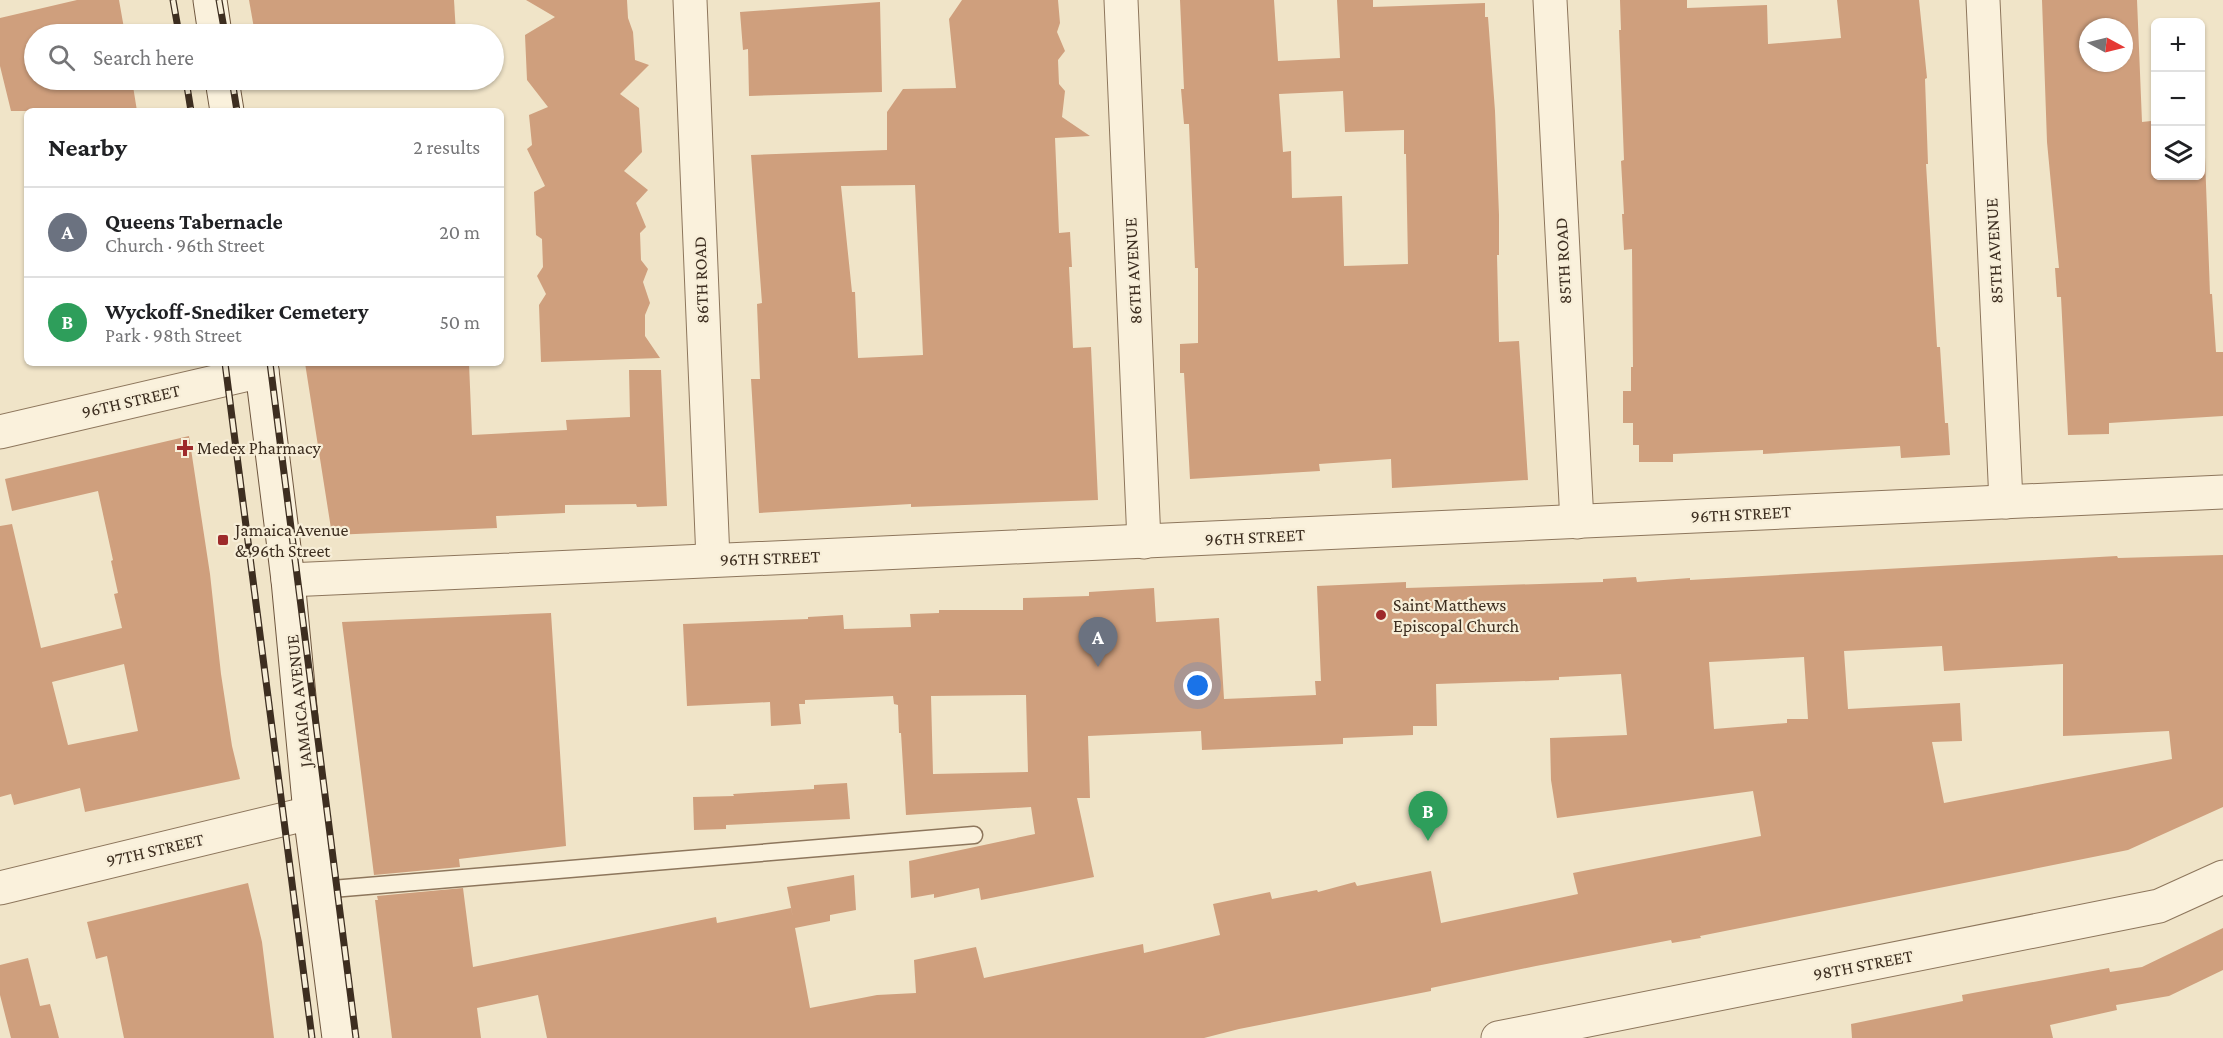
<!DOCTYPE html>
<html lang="en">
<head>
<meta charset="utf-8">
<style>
	:root { --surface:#fff; --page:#f2f2f2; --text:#202124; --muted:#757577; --line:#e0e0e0; --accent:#ea580c }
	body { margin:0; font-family:"Crimson Pro",serif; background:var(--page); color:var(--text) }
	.controls { position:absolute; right:18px; top:18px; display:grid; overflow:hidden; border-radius:9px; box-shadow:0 2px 4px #0004 }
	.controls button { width:54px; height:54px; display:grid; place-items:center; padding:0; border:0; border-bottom:2px solid var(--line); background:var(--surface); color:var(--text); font:30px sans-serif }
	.compass { position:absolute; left:2079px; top:18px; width:54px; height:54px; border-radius:50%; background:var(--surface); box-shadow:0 2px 4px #0004; rotate:97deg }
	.you { position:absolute; left:1198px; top:686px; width:21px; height:21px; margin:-15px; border:4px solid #fff; border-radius:50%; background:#1a73e8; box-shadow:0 0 0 9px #1a73e833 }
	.badge { display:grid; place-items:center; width:39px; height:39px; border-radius:50%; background:var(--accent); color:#fff; font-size:20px; font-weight:700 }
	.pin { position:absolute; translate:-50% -50px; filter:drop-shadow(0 2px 3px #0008) }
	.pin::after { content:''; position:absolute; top:32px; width:21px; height:18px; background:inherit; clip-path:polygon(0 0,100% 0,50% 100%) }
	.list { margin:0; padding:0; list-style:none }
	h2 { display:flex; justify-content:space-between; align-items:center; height:78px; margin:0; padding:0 24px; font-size:26px }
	h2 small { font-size:20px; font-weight:400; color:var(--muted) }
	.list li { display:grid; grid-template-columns:39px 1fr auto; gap:18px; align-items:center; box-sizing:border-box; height:90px; padding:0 24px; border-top:2px solid var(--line) }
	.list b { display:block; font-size:22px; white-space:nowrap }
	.list p { margin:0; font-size:20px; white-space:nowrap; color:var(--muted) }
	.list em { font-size:20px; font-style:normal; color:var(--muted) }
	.icon { flex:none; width:33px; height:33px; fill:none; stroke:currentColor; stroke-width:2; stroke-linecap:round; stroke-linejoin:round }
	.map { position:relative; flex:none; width:2223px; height:1038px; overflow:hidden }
	.search { position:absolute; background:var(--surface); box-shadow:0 2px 4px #0004; left:24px; top:24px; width:480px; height:66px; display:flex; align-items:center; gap:15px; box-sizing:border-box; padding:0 21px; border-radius:33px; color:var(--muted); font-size:22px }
	.panel { position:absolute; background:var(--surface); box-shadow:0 2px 4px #0004; left:24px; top:108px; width:480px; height:258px; border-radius:9px }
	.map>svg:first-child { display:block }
	.building { fill:#cf9f7d; fill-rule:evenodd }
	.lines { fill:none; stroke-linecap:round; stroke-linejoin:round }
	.service-casing { stroke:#8d765c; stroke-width:19 }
	.minor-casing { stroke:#8d765c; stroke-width:35 }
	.secondary-casing { stroke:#6f573f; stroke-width:35 }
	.service { stroke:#faf1dc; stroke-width:16 }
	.minor { stroke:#faf1dc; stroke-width:33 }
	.secondary { stroke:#faf1dc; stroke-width:33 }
	.rail-casing { stroke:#3d2e20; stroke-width:7 }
	.rail { stroke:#f7eed8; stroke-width:4.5; stroke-dasharray:14; stroke-linecap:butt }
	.poi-dot { fill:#9e2a2b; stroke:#f7eed8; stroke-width:2 }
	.labels { text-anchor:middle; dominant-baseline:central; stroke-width:4.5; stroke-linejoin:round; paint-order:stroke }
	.street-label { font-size:18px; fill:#3d2e20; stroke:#f7eed8 }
	.poi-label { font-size:18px; fill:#3d2e20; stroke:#f7eed8; text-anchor:start }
</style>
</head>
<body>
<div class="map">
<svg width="2223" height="1038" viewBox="0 0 2223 1038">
	<rect width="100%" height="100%" fill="#f0e4c8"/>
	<g class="building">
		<path d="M77,0H119L125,34H34V80H132L137,111H11L0,66V18Z"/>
		<path d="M249,0H454L456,34H255Z"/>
		<path d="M526,0H627L628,18L633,32L635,60L649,65L620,94L639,108L642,152L624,171L648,190L636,203L646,227L640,233L641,260L648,269L643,282L650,303L645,315V336L660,358L541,362L539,305L546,294L537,276L543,267L542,239L536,235L534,192L545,186L527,149L532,145L529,115L548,107L527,80L525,35L555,17Z"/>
		<path d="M962,0H1058L1060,23L1057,32L1065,51L1058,60L1059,84L1065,91L1062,117L1090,136L1055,138L1059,233L1070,232L1072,267H1069L1073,348L1091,347L1098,500L911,507V504L759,513L751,379H760L757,304L762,303L751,155L887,150V112L903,89L956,88L949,19ZM915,185L923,355L858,358L855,292H852L841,186Z"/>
		<path d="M1180,0H1274L1278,61L1340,58L1337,0H1373V7L1485,3V17H1488L1495,111L1499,215V255H1497L1499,342L1519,341L1528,480L1392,488L1391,459L1319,464L1320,471L1190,479L1184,373H1180V344L1198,343V268H1195L1189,124H1184L1181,89H1184ZM1343,91L1345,132L1404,130V154H1406L1408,264L1344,266L1342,196L1292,198L1291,151L1283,152L1279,94Z"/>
		<path d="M1620,0H1687V8L1767,5L1768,44L1841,38L1837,0H1919L1927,78L1925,79L1928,164H1926L1937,347H1940L1945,423H1948L1950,455L1901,458L1900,446L1763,454V450L1673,454V462H1639V445H1633V423H1623V391H1631V367H1633L1632,249L1624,250L1622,214H1624L1621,161L1624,160L1619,30H1621Z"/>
		<path d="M2042,0H2137L2142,122L2151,121L2153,160H2156V176H2200V157H2205L2210,294H2212L2216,352H2223V416L2109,423V434L2068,435L2061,297H2057L2055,268H2059L2047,142ZM2088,27H2124V63H2088Z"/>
		<path d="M880,2L882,92L749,96L748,49L743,50L740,12Z"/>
		<path d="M305,363H469L472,435L567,430L566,420L630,417L629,370H661L667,506L637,507L636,504L565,505V513L496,516L497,528L332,535Z"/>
		<path d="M189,436L210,574L221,674L232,746L240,779L85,812L80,788L14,805L11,794L0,797V526L12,524L41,648L122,628L114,594L118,593L111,561L113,560L98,491L12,511L5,479ZM124,664L138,731L68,745L52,682Z"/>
		<path d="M2223,555V807L2128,850L1700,936L1701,938L1672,943L1671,940L1536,966L1431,988V991L1239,1029L1204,1038H547L538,995L477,1008L481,1038H392L375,900H378L377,896L463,888L473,967L716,917L717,923L791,908L793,918L787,887L854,875L856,910L830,915V921L795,928L810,1008L877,995L916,993L914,960L976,947L984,978L1143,944L1144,953L1220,935L1213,904L1270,892L1272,899L1317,890L1318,892L1355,882L1357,886L1431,871L1441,923L1578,894L1573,873L1761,836L1753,791L1557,818L1551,780L1550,738L1627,735L1621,674L1559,677V680L1436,684L1437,726H1413V735L1343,738V744L1202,750L1201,731L1088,736L1090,798H1077L1094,877L981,900L979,888L934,898V894L911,898L909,861L1035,834L1031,807L906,815L901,733H899L898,705L894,704L893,696L805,700V704H799L801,724L771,726L770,702L687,706L683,624L808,619V617L843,615L844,629L911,627L910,614L939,613V610H1023V598L1089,596V592L1154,588L1156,622L1219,618L1224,699L1316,695L1315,681H1321L1317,586L1406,582V588L1603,582V579L1636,577L1637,582L1690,578V580L2117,556L2118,558ZM1942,646L1944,671L2063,664V736L2169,731L2172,759L1944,803L1932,742L1962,741L1960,703L1848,709L1844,651ZM1804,657L1808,719H1787V723L1714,729L1709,662ZM1026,695L1028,772L933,774L931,696Z"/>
		<path d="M551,613L566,846L459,859L460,867L374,875L342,622Z"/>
		<path d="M847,783L850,819L726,825V829L694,830L693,797L734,796L733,794L814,789V785Z"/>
		<path d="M248,883L262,942L274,1038H124L107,956L96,959L87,922Z"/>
		<path d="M2223,928V970L2169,996L2116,1005L2117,1010L2050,1025L2053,1038H1852L1851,1024L1963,1001L1962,995L2109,968L2110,972L2142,967Z"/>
		<path d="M28,958L40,1006L50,1004L59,1038H11L0,995V965Z"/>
	</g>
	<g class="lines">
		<defs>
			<path id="service" d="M320,890C538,871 756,854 974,835"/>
			<g id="minor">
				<path d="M690,0L713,560"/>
				<path d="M1121,0L1144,542"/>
				<path d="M1550,0L1577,522"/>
				<path d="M1983,0L2006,502"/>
				<path d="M0,432L262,371"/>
				<path d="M288,580L2223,492"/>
				<path d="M0,888L310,813"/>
				<path d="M1498,1038L2159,906L2223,877"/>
			</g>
			<g id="secondary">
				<path d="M210,0L215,34"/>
				<path d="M222,80L227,111"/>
				<path d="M261,363L288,580L310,813L339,1038"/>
			</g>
		</defs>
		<use href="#service" class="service-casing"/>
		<use href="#minor" class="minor-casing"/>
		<use href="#secondary" class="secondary-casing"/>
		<use href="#service" class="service"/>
		<use href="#minor" class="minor"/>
		<use href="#secondary" class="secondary"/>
		<defs>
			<g id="rail">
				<path d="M173,0L179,34"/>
				<path d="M219,0L225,34"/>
				<path d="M186,80L191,111"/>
				<path d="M232,80L237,111"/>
				<path d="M225,363L312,1038"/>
				<path d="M270,363L356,1038"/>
			</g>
		</defs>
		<use href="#rail" class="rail-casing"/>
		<use href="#rail" class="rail"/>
	</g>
	<g class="poi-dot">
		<path d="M182 439h6v6h6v6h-6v6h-6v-6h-6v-6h6z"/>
		<rect x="217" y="534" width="12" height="12" rx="3"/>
		<circle cx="1381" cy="615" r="6"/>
	</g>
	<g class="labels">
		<g class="street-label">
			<text transform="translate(1994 251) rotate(-93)">85TH AVENUE</text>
			<text transform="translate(1563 261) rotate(-93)">85TH ROAD</text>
			<text transform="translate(1133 271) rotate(-93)">86TH AVENUE</text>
			<text transform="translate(701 280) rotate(-92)">86TH ROAD</text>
			<text transform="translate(131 401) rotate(-13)">96TH STREET</text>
			<text transform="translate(1741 514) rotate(-3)">96TH STREET</text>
			<text transform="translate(1255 537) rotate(-3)">96TH STREET</text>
			<text transform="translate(770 558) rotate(-2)">96TH STREET</text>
			<text transform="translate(299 701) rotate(-96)">JAMAICA AVENUE</text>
			<text transform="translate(155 850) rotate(-13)">97TH STREET</text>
			<text transform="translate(1863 965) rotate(-11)">98TH STREET</text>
		</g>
		<g class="poi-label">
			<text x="197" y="448">Medex Pharmacy</text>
			<text x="235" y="530">Jamaica Avenue<tspan x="235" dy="21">&amp; 96th Street</tspan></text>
			<text x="1393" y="605">Saint Matthews<tspan x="1393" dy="21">Episcopal Church</tspan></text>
		</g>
	</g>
</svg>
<div class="controls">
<button>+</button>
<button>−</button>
<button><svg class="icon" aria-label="layers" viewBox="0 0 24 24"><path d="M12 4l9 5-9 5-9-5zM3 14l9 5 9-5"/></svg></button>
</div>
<svg class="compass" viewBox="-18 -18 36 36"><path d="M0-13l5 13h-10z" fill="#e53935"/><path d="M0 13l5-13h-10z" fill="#757577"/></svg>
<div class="you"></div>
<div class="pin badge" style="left:1098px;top:667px;background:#6b7280">A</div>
<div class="pin badge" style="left:1428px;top:841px;background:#2e9e5b">B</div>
<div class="search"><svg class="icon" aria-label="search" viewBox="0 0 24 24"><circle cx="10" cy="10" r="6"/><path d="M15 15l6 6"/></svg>Search here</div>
<section class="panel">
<h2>Nearby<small>2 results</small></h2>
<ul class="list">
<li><span class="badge" style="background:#6b7280">A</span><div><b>Queens Tabernacle</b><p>Church · 96th Street</p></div><em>20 m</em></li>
<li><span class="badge" style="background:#2e9e5b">B</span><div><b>Wyckoff-Snediker Cemetery</b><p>Park · 98th Street</p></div><em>50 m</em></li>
</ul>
</section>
</div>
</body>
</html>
